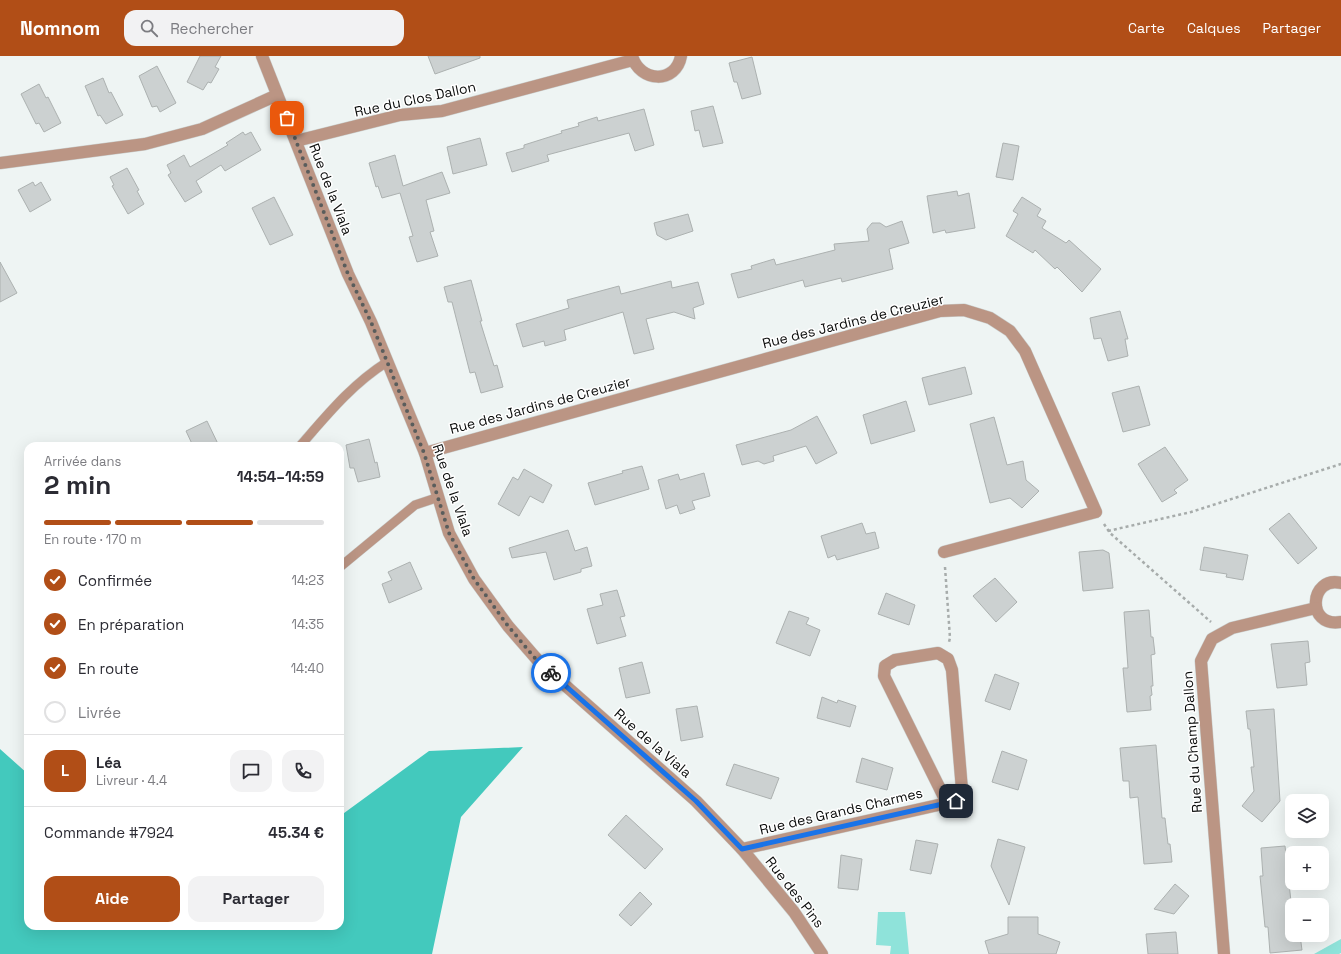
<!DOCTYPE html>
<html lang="fr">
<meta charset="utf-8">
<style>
body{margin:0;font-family:"Space Grotesk",sans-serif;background:#f2f2f3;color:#2b2b33;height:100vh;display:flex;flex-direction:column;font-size:15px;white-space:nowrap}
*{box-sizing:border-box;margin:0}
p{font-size:13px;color:#7c7c81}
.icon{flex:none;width:22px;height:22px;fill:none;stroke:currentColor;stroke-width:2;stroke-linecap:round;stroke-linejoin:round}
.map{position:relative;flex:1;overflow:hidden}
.drawer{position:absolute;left:24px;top:386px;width:320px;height:488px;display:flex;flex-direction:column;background:#fff;border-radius:12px;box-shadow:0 4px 16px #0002}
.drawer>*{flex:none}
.controls{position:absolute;left:1285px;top:738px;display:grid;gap:8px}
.controls a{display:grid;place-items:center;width:44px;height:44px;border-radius:8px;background:#fff;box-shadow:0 4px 16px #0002;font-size:20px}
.pin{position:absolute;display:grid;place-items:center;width:34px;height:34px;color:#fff;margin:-17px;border-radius:8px;box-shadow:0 2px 6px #0006}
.courier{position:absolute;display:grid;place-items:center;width:40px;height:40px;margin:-20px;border:3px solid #1a73e8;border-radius:50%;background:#fff;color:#222;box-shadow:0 1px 5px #0007}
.overview em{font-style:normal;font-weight:800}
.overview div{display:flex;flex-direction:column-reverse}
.overview{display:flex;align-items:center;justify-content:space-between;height:68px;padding:0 20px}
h1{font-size:26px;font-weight:800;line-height:30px}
.bar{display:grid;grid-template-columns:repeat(4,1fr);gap:6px 4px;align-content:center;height:48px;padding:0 20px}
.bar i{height:5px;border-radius:3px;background:#e1e1e2}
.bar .active{background:#b14e17}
.bar p{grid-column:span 4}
.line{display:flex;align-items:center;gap:10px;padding:0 20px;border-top:1px solid #e1e1e2}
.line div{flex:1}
.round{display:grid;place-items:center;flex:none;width:42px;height:42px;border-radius:12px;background:#f2f2f3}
ol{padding:0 20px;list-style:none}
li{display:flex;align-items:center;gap:12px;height:44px}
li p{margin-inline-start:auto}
li .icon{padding:4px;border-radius:50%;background:#b14e17;color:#fff;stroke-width:4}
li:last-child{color:#7c7c81}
li i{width:22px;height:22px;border:2px solid #e1e1e2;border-radius:50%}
.button{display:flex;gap:8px;margin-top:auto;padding:8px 20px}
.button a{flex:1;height:46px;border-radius:12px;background:#b14e17;color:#fff;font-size:16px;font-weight:800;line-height:46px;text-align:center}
.button a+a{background:#f2f2f3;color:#2b2b33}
header{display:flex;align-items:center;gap:24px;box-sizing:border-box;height:56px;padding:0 20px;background:#b14e17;color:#fff}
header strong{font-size:19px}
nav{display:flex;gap:22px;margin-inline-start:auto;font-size:14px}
.search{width:280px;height:36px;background:#f2f2f3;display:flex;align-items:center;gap:10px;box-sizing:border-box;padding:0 14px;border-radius:12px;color:#7c7c81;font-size:15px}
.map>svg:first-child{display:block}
</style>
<header>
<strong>Nomnom</strong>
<div class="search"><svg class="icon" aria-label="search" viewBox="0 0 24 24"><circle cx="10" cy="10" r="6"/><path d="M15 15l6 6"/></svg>Rechercher</div>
<nav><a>Carte</a><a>Calques</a><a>Partager</a></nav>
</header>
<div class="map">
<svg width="1341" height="898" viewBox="0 0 1341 898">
<rect width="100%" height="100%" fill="#eef4f3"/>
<g fill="#8fe3da">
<polygon points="878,856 905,856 909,898 890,898 891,890 876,889"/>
<polygon points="1341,883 1341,897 1339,898 1314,898"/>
</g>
<polygon fill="#43c9bd" points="523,691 461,761 432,898 0,898 0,693 28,718 28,870 340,870 340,760 429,695"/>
<g fill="#ccd1d1" stroke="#acb1b0">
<polygon points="200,0 221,0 215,11 219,13 211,27 208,26 203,34 187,26"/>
<polygon points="428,0 480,0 480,2 435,18"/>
<polygon points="752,1 761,38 742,43 737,26 734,26 729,7"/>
<polygon points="157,10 176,47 160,56 157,50 152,51 139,20"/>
<polygon points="103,22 109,37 111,36 123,59 106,68 100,59 98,60 85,30"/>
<polygon points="39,28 46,42 48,41 61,67 44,76 39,67 36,68 21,38"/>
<polygon points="713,50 723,87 703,91 699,74 695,75 691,55"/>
<polygon points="644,53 654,89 635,95 629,77 547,99 549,105 512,116 506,97 524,92 524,89 562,77 561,75 579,70 578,67 597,61 598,65"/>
<polygon points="243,76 245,79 251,76 261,94 225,115 221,109 196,125 202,136 185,146 168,119 171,117 167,109 184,99 190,111 228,89 226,87"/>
<polygon points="480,82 487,109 453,118 447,91"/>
<polygon points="1003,87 1019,90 1013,124 996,121"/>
<polygon points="395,99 403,130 442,116 450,137 426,144 434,175 430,176 438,200 417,206 409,181 413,180 400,137 382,142 378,130 376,131 369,107"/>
<polygon points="127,112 139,134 137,135 144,148 128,158 112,130 114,129 110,121"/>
<polygon points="33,126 35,130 41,126 51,144 30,156 18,134"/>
<polygon points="957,135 958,140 969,137 975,172 946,177 945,174 933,177 927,140"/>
<polygon points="274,141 293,179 270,189 252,152"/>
<polygon points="1022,141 1041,153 1037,160 1046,165 1042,172 1066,187 1069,184 1101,213 1082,236 1057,211 1055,213 1035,194 1033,197 1006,180 1018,158 1013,155"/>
<polygon points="688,158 693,175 666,184 657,179 654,167"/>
<polygon points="902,165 909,187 889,193 893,213 842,226 841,222 805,231 803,224 738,242 731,218 752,213 751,210 774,203 776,209 835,194 834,188 869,185 867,173 872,167 880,167 886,171"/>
<polygon points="0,206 17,237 0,246"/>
<polygon points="471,224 482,265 480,265 494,310 497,309 503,331 481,337 475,316 470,317 452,246 448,246 444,231"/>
<polygon points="671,225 672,232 698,226 704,248 693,252 695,263 674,256 646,263 654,293 634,298 623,256 564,274 566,284 545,290 544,285 523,291 516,268 569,252 567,244 619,230 621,238"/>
<polygon points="1120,255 1128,283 1125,283 1128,300 1108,305 1101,282 1094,283 1090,262"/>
<polygon points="965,311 972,338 929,349 922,322"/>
<polygon points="1139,330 1150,369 1123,376 1112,337"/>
<polygon points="906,345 915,375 871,388 863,359"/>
<polygon points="817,360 837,397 816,408 806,390 773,400 774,405 764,408 758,405 742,409 736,389 791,374"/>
<polygon points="994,361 1007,409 1023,405 1026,424 1039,435 1022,452 1010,442 990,447 970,368"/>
<polygon points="207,365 219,390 193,390 186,375"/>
<polygon points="369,383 375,407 377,406 380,421 358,426 354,412 350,412 346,389"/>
<polygon points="1165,391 1188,424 1174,434 1177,437 1162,446 1138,408"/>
<polygon points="642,410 649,433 595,449 588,427 623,417 622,415"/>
<polygon points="524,413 552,429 543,447 530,440 519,460 498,448 513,421 518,424"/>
<polygon points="704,417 710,440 692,445 695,453 680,458 677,449 666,453 658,424 678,418 680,424"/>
<polygon points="1289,457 1317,492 1298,508 1269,473"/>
<polygon points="862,467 866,478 875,476 879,492 837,504 835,499 828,502 821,480"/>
<polygon points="568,474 575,495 587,491 592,510 581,513 581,516 554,524 546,496 512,502 509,492"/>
<polygon points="1204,491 1248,499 1243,524 1226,521 1227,518 1200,514"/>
<polygon points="1103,494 1109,497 1113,532 1083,535 1079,496"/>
<polygon points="410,506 422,533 389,547 382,528 392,524 388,516"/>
<polygon points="995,522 1017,546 996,566 973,540"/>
<polygon points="617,534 625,560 620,561 626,580 597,588 587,553 603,549 600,538"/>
<polygon points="886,537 915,549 909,569 878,558"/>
<polygon points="1149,554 1151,581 1153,581 1155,598 1151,599 1153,630 1151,630 1152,639 1150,640 1151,654 1127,656 1123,612 1128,612 1124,556"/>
<polygon points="789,555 809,562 806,568 820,574 810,600 776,587"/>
<polygon points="1308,585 1310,606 1305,607 1307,629 1277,632 1271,588"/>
<polygon points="642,606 650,637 626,642 619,612"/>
<polygon points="995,618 1019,627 1010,654 985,645"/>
<polygon points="822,641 837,647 838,644 856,650 850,671 817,662"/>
<polygon points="697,650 703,681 681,685 676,653"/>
<polygon points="1274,653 1280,745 1262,766 1242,750 1254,735 1251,711 1254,711 1250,673 1248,673 1246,655"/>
<polygon points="1156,689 1162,762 1165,762 1168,788 1170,788 1172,806 1144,808 1138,741 1130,742 1129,725 1123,725 1120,692"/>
<polygon points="1002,695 1027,704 1018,734 992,726"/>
<polygon points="862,702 893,712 887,734 856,726"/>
<polygon points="734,708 779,722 771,743 726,729"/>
<polygon points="626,759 663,793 645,813 608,779"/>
<polygon points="998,783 1025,791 1009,849 991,810"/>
<polygon points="916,784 938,788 931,818 910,814"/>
<polygon points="1285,790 1292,855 1292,879 1300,879 1302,894 1270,897 1268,871 1265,871 1260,820 1263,820 1261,792"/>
<polygon points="841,799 862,803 858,834 838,832"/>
<polygon points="1175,828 1189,840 1174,858 1154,853"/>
<polygon points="640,836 652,848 631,870 619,859"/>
<polygon points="1008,861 1038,861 1038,878 1060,886 1056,898 989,898 985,885 1008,878"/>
<polygon points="1176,876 1178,898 1148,898 1146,878"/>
</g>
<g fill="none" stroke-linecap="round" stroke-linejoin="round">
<defs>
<g id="lane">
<path d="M 300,390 C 327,359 352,328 387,306"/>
<polyline points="340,511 415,449 439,441"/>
</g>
<g id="street">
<polyline points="262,0 348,218 371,266 425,397 449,477 474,523 508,570 541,608 696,745 742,793 794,856 822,898"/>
<path d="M 632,0 C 640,27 676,28 681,0"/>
<polyline points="296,85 400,59 442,55 633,4"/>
<polyline points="0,107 145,88 202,73 277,39"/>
<polyline points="425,397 940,255 964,254 990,262 1010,275 1025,295 1096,456 944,496"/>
<path d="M 1341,527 C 1310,519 1305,572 1341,566"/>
<polyline points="742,793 956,745 962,734 952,614 948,603 938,597 895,604 885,610 884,620 947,747"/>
<polyline points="1224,898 1201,605 1212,583 1232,572 1316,552"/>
</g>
</defs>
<use href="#lane" stroke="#cacfce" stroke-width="10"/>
<use href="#street" stroke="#cacfce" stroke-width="13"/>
<g stroke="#a7acab" stroke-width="2.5" stroke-dasharray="3 3" stroke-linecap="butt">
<polyline points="1104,468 1110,477 1211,566"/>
<polyline points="1108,475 1191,456 1341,408"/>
<polyline points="945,511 950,582 949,586"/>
</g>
<use href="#lane" stroke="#bb9584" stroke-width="9"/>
<use href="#street" stroke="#bb9584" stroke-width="12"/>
</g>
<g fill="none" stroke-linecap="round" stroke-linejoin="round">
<polyline stroke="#5a5d5c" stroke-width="4" stroke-dasharray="0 7.2" points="287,62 348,218 371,266 424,397 449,477 474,523 508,570 540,608 551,617"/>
<polyline stroke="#1a73e8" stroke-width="5" points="551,617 696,745 742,793 956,745"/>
</g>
<g text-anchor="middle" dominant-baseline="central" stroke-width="3" stroke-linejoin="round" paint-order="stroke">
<g font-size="14" fill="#0a0c0b" stroke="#fff">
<text transform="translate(415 43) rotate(-12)">Rue du Clos Dallon</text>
<text transform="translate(331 133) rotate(69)">Rue de la Viala</text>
<text transform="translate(853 265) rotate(-14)">Rue des Jardins de Creuzier</text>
<text transform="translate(540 349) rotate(-15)">Rue des Jardins de Creuzier</text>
<text transform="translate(453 434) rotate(71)">Rue de la Viala</text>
<text transform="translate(1192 686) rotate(-94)">Rue du Champ Dallon</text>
<text transform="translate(653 687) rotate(41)">Rue de la Viala</text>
<text transform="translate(841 755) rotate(-13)">Rue des Grands Charmes</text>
<text transform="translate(795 836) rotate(52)">Rue des Pins</text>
</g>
</g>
</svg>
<div class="controls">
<a><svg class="icon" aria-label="layers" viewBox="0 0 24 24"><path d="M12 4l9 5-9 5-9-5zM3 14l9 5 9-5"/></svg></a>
<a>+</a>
<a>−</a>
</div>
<div class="pin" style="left:287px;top:62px;background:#ea580c"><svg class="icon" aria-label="bag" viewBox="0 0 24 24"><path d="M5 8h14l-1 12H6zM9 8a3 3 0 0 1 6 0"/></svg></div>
<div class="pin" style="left:956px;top:745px;background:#1f2937"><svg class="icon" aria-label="home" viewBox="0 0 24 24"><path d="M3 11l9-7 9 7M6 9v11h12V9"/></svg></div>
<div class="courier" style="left:551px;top:617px"><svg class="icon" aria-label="bike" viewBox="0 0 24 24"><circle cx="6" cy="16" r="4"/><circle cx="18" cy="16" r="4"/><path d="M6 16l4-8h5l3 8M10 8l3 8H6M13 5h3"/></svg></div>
<section class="drawer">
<div class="overview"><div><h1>2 min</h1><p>Arrivée dans</p></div><em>14:54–14:59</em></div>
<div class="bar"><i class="active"></i><i class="active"></i><i class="active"></i><i></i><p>En route · 170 m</p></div>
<ol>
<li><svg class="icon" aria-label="check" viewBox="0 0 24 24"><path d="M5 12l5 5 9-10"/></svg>Confirmée<p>14:23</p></li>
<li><svg class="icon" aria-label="check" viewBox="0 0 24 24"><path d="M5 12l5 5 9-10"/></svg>En préparation<p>14:35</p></li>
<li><svg class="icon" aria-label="check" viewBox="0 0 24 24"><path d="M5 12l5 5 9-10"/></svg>En route<p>14:40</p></li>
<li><i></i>Livrée</li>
</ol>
<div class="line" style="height:72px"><b class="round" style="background:#b14e17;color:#fff">L</b><div><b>Léa</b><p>Livreur · 4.4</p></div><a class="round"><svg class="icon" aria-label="chat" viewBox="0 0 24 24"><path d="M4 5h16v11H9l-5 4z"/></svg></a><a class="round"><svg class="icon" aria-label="phone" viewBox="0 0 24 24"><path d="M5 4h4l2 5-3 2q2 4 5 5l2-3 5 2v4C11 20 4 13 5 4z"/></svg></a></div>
<div class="line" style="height:52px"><div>Commande #7924</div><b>45.34 €</b></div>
<div class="button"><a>Aide</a><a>Partager</a></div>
</section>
</div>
